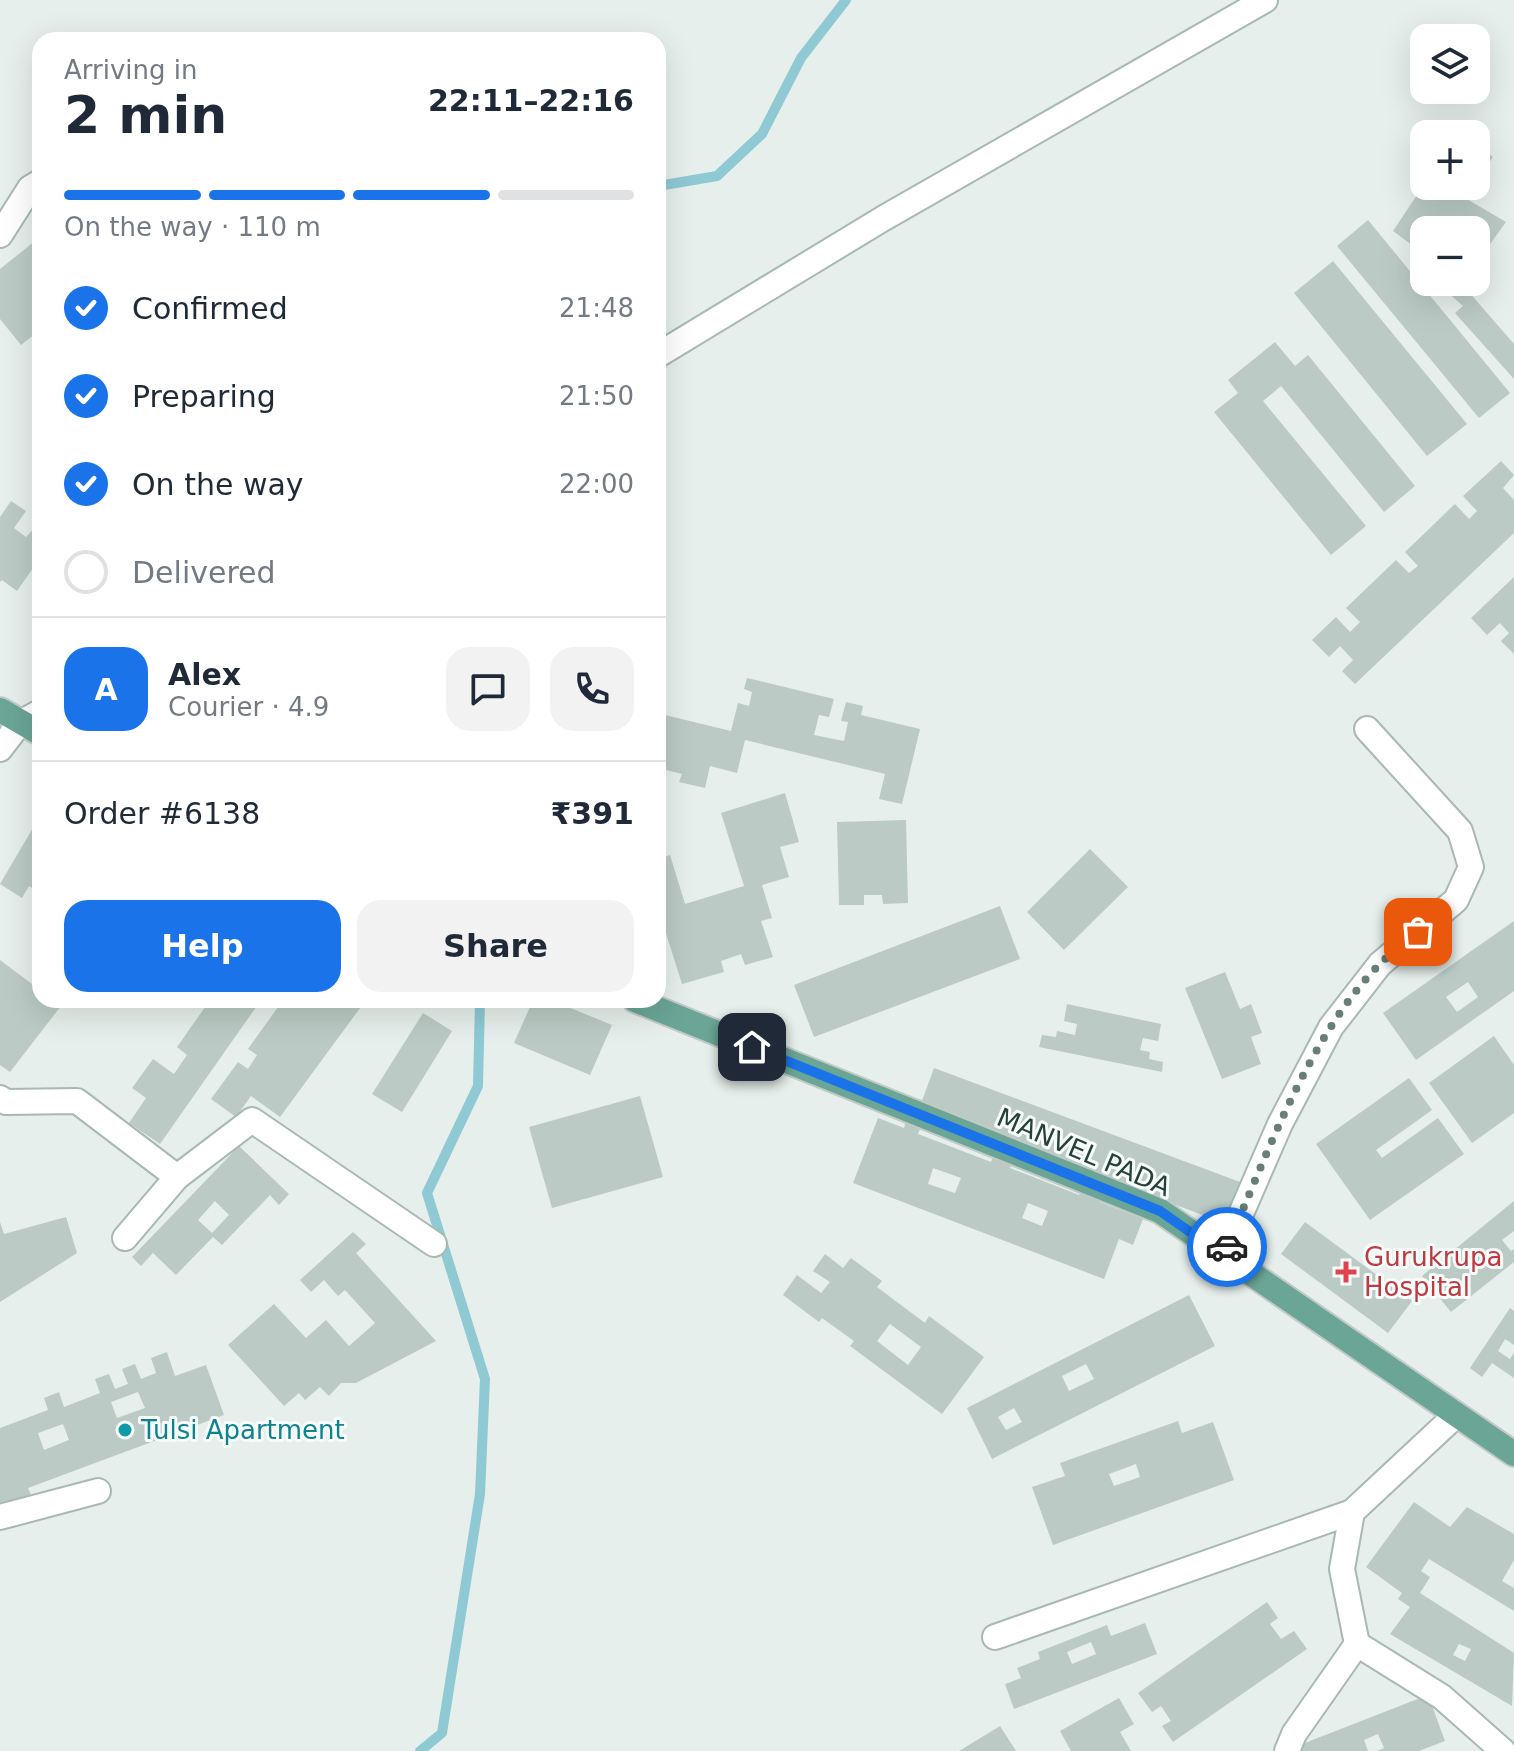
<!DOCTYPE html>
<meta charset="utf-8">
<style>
body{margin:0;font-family:"DejaVu Sans",sans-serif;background:#f2f2f3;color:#1f2937;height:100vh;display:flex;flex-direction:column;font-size:30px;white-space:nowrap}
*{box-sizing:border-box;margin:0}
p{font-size:26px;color:#747a83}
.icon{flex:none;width:44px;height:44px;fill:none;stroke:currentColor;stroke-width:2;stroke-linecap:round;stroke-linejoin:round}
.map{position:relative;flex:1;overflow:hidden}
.side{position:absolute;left:32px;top:32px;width:634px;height:976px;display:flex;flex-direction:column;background:#fff;border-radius:24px;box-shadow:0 8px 32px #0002}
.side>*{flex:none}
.tools{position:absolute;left:1410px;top:24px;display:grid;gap:16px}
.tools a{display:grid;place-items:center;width:80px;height:80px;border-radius:16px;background:#fff;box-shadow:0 8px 32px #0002;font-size:40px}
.pin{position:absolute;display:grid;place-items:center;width:68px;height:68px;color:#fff;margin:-34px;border-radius:16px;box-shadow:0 4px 12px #0006}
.courier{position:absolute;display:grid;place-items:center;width:80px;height:80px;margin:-40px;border:6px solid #1a73e8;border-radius:50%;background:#fff;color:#222;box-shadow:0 2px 10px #0007}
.head em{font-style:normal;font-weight:700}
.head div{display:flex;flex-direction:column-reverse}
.head{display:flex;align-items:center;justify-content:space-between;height:136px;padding:0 32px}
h1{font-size:52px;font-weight:700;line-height:60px}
.bar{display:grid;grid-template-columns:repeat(4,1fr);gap:12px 8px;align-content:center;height:96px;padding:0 32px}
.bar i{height:10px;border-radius:6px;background:#e0e1e3}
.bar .selected{background:#1a73e8}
.bar p{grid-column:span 4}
.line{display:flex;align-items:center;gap:20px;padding:0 32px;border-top:2px solid #e0e1e3}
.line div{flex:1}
.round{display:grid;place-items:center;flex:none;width:84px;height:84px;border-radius:24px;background:#f2f2f3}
ol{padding:0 32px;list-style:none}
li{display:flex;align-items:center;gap:24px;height:88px}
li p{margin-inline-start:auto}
li .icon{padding:8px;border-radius:50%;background:#1a73e8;color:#fff;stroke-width:4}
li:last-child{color:#747a83}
li i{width:44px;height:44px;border:4px solid #e0e1e3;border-radius:50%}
.action{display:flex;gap:16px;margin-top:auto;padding:16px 32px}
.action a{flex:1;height:92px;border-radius:24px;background:#1a73e8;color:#fff;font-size:32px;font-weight:700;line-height:92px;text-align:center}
.action a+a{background:#f2f2f3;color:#1f2937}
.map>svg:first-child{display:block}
</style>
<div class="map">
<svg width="1514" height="1751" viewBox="0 0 1514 1751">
<rect width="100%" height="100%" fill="#e6efeb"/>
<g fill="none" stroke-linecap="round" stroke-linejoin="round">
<g stroke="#8ec9d4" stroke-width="10">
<polyline points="658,186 717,176 762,134 801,58 846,0"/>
<polyline points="420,1751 442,1733 480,1494 485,1379 427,1193 478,1086 480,1000"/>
</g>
</g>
<g fill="#bbcac4" fill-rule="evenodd">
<polygon points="1476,145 1493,157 1476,182"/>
<polygon points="1423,186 1473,186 1465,198 1506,222 1480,258 1488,268 1476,282 1476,230 1424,230 1424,254 1393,231"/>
<polygon points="1368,220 1510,393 1479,418 1337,246"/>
<polygon points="40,237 40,330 21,345 0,319 0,269"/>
<polygon points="1333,261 1467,424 1427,456 1294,293"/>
<polygon points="1436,282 1476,282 1468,291 1514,344 1514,379 1455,313 1463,306"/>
<polygon points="1275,342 1295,366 1308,355 1415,486 1384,512 1281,386 1263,401 1366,526 1331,555 1214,412 1238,393 1228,380"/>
<polygon points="1501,461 1514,475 1503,488 1514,500 1514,533 1355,684 1342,671 1353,660 1340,646 1329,657 1312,640 1336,617 1350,632 1360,622 1346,608 1396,560 1409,573 1418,566 1405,552 1455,504 1469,519 1477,511 1463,496"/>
<polygon points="11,501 26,511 14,528 26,537 40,522 40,558 17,591 2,580 0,582 0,517"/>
<polygon points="1514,577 1514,654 1501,641 1509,633 1500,623 1487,635 1471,618"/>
<polygon points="747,678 834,699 829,717 819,715 814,735 844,741 848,722 841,721 846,702 863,706 861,715 920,729 902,804 879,799 885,774 745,740 737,773 710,766 705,788 679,782 682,774 658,768 658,692 666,693 661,714 731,731 738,703 749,706 752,692 744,689"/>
<polygon points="785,793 799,842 780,847 789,877 762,885 772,918 761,921 773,957 745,965 741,954 721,961 724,972 682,984 664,927 658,929 658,859 670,855 685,904 744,886 721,813"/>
<polygon points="40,816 40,893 29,886 22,898 0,884"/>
<polygon points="906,820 908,903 883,904 882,895 864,895 864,905 839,905 837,822"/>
<polygon points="1090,849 1128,887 1064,950 1027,912"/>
<polygon points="1000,906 1020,959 814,1037 794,985"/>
<path d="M 1514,921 L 1514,991 L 1416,1060 L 1383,1013 ZM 1468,982 L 1478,997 L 1457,1012 L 1446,997 Z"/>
<polygon points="0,960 40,990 40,1000 53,1000 61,1006 10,1072 0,1065"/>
<polygon points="1225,972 1240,1009 1251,1004 1262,1033 1251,1037 1261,1064 1222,1079 1185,988"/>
<polygon points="210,1000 261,1000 160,1144 129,1123 146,1098 132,1088 153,1059 174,1074 187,1055 177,1047"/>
<polygon points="283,1000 366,1000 280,1117 251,1096 236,1117 211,1099 238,1062 248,1069 257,1055 248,1049"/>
<polygon points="533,1000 551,1000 612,1025 590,1075 514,1043"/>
<polygon points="1067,1004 1161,1024 1158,1041 1143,1038 1140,1050 1150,1052 1149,1059 1163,1062 1162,1072 1039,1047 1042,1035 1056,1037 1057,1031 1075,1035 1077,1024 1064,1021"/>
<polygon points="423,1013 452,1031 402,1112 372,1094"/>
<polygon points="1494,1036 1514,1065 1514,1113 1472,1143 1429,1083"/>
<polygon points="934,1068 1240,1182 1224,1223 919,1109"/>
<polygon points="1409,1078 1432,1110 1376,1150 1382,1158 1438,1118 1464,1154 1370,1220 1316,1144"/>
<polygon points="640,1096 663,1177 552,1208 529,1127"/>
<path d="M 878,1118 L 904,1128 L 906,1121 L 921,1126 L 918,1134 L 991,1162 L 994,1154 L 1013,1161 L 1010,1168 L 1079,1195 L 1083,1188 L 1102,1196 L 1099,1202 L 1143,1219 L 1133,1245 L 1119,1239 L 1104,1279 L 853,1183 ZM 933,1168 L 961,1178 L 955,1193 L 928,1184 ZM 1028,1203 L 1048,1211 L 1042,1226 L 1022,1218 Z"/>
<path d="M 239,1146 L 289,1194 L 279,1205 L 270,1195 L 222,1245 L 213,1237 L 176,1275 L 153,1253 L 141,1266 L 132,1257 ZM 215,1201 L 229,1215 L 212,1233 L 198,1220 Z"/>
<polygon points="1514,1201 1514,1231 1502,1240 1511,1251 1514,1249 1514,1262 1451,1312 1422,1276"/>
<polygon points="66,1217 77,1253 0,1302 0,1222 4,1234"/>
<polygon points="1305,1222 1412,1301 1388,1333 1281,1254"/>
<polygon points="353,1232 366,1244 356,1253 436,1341 356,1383 341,1383 329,1396 320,1387 305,1400 299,1393 284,1406 228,1345 274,1304 306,1338 326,1320 349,1346 375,1323 345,1290 338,1296 324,1280 311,1292 300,1280"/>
<path d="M 825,1254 L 843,1268 L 851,1258 L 882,1281 L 877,1287 L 925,1323 L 929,1316 L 984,1357 L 942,1414 L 850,1346 L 854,1341 L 822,1318 L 819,1322 L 783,1295 L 797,1275 L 821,1293 L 830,1282 L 813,1271 ZM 890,1324 L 921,1347 L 908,1365 L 877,1341 Z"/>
<path d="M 1189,1295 L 1215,1346 L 992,1459 L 967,1408 ZM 1086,1364 L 1094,1379 L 1069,1391 L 1062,1376 ZM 1014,1408 L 1022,1422 L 1006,1430 L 998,1417 Z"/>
<polygon points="1510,1308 1514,1311 1514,1345 1505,1339 1498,1351 1510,1359 1514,1353 1514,1378 1492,1363 1482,1377 1470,1368"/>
<path d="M 167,1352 L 175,1376 L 206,1365 L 224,1415 L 28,1488 L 31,1495 L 0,1506 L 0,1428 L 48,1410 L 44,1398 L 59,1392 L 64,1407 L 100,1393 L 95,1379 L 109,1374 L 115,1389 L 128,1384 L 122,1369 L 135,1364 L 141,1379 L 156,1373 L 151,1358 ZM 138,1392 L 145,1408 L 117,1418 L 111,1402 ZM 63,1424 L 69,1440 L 44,1450 L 38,1433 Z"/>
<path d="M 1178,1421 L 1182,1433 L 1213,1422 L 1234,1480 L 1053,1545 L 1032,1487 L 1065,1476 L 1060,1463 ZM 1136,1464 L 1140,1477 L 1114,1486 L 1109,1474 Z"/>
<path d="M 1414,1502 L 1450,1527 L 1467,1507 L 1514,1534 L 1514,1560 L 1502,1581 L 1514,1588 L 1514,1611 L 1429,1559 L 1421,1571 L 1430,1577 L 1420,1593 L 1514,1653 L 1512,1706 L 1390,1634 L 1410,1607 L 1398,1599 L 1402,1593 L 1366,1567 ZM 1459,1644 L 1471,1649 L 1465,1661 L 1453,1655 Z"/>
<polygon points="1267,1602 1278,1618 1270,1624 1281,1639 1294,1631 1307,1649 1173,1742 1162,1726 1171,1721 1161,1706 1152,1712 1138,1693"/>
<path d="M 1145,1623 L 1157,1654 L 1014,1709 L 1005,1684 L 1021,1678 L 1017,1668 L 1040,1659 L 1038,1652 L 1107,1625 L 1111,1636 ZM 1091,1642 L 1096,1654 L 1072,1664 L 1067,1652 Z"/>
<polygon points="1428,1695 1445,1741 1419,1751 1377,1751 1384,1748 1378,1734 1364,1740 1368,1751 1299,1751 1297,1746"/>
<polygon points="1119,1698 1134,1724 1120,1732 1131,1751 1071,1751 1060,1731"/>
<polygon points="1000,1726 1016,1751 959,1751"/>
</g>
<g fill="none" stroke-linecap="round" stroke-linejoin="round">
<defs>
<g id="minor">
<polyline points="0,235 30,188 40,182"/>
<polyline points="658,355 884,218 1265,0"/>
<polyline points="0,749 20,723 40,712"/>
<polyline points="0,1098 6,1102 77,1101 177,1177 252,1120 434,1244"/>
<polyline points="125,1238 177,1177"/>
<polyline points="1223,1255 1280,1124 1331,1027 1380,964 1456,900 1471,867 1460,831 1367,729"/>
<polyline points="0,1517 98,1491"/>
<polyline points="995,1637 1352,1512"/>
<polyline points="1357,1644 1442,1697 1503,1751"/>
<polyline points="1287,1751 1294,1734 1357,1644 1342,1569 1352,1512 1456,1415"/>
</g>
<g id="major">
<polyline points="0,710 40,733"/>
<polyline points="635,1000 1160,1211 1514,1454"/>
</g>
</defs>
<use href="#minor" stroke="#a8b8b2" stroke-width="28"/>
<use href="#major" stroke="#c2cac8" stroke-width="28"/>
<use href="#minor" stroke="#fff" stroke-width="24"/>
<use href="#major" stroke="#6aa596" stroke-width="24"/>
</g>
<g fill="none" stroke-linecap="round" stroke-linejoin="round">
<path stroke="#687f78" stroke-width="8" stroke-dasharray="0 14.4" d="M 1227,1247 C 1266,1157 1310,1033 1381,963 C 1392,952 1406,942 1418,932"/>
<polyline stroke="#1a73e8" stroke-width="10" points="752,1047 1160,1211 1223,1255 1227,1247"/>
</g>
<path fill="#e0444e" stroke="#f7fbf9" stroke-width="3" d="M1342 1260h8v8h8v8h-8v8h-8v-8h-8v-8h8z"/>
<circle fill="#0f9aa8" stroke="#f7fbf9" stroke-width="3" cx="125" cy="1430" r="8"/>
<g text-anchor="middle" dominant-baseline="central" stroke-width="6" stroke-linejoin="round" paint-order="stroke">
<g font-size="26" fill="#24423a" stroke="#f7fbf9">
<text transform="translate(1084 1152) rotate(23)">MANVEL PADA</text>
</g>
<g font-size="26" fill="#be3a42" stroke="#f7fbf9" text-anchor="start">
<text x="1364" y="1257">Gurukrupa<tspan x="1364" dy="30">Hospital</tspan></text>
</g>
<g font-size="26" fill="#0d838f" stroke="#f7fbf9" text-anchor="start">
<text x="141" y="1430">Tulsi Apartment</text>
</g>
</g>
</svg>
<div class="tools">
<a><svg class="icon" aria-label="layers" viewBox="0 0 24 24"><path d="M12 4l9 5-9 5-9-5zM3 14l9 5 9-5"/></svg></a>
<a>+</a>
<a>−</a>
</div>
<div class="pin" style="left:1418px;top:932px;background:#ea580c"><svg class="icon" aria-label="bag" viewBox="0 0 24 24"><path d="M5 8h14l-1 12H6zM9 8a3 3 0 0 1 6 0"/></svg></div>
<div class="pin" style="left:752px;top:1047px;background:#1f2937"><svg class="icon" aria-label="home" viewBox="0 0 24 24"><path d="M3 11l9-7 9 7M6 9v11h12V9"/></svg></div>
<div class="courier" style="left:1227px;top:1247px"><svg class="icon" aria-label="car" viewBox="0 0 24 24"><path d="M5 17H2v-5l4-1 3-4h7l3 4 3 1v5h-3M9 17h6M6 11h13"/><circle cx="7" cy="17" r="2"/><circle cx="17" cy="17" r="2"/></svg></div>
<section class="side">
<div class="head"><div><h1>2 min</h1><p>Arriving in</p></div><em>22:11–22:16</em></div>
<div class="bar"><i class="selected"></i><i class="selected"></i><i class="selected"></i><i></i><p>On the way · 110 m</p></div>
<ol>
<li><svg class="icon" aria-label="check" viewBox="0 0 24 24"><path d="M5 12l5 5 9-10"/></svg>Confirmed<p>21:48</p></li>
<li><svg class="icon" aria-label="check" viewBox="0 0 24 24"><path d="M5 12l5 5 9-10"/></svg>Preparing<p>21:50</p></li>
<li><svg class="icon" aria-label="check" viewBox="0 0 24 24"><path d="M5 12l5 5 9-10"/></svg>On the way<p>22:00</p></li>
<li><i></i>Delivered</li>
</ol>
<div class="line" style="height:144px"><b class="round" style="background:#1a73e8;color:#fff">A</b><div><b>Alex</b><p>Courier · 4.9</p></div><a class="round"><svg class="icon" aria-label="chat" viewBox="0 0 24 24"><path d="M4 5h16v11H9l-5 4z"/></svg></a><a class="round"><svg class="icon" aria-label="phone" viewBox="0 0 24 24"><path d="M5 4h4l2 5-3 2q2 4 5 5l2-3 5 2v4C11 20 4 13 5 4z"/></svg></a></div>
<div class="line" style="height:104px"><div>Order #6138</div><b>₹391</b></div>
<div class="action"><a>Help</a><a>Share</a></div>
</section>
</div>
